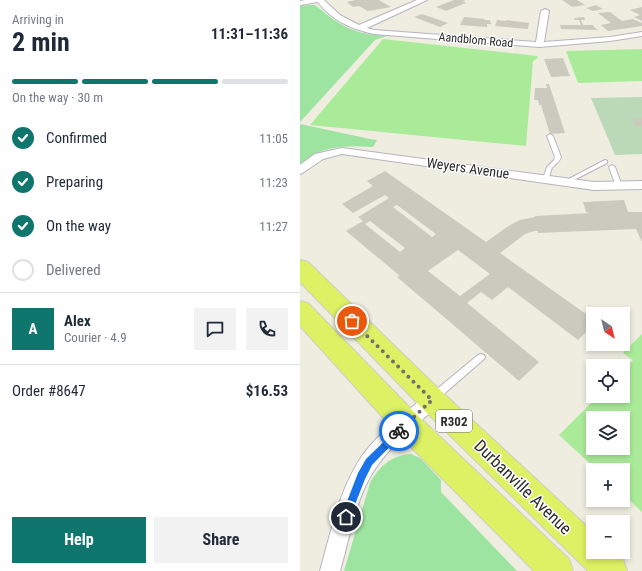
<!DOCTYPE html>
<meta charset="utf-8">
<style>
body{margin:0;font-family:"Roboto Condensed",sans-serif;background:#f2f2f3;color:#1f2937;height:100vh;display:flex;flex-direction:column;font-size:15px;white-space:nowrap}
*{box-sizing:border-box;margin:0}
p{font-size:13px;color:#747a83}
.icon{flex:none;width:22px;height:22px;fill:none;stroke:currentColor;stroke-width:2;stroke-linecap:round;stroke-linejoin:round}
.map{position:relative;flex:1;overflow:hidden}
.details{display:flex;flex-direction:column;background:#fff;width:300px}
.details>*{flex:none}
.needle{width:26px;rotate:145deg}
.fabs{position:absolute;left:286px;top:307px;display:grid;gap:8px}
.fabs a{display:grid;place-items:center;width:44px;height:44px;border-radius:0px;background:#fff;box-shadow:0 2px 6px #0003;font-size:20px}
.pin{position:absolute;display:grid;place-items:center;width:34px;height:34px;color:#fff;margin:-17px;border:2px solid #fff;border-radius:50%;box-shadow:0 1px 4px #0007}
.courier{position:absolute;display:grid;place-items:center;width:40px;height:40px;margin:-20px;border:3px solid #1a73e8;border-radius:50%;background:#fff;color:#222;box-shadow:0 1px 5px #0007}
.headline em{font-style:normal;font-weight:700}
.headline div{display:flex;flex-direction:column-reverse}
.headline{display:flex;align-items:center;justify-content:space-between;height:68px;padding:0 12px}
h1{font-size:26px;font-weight:700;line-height:30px}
.bar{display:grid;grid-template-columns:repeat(4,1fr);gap:6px 4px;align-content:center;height:48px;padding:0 12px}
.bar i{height:5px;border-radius:3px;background:#e0e1e3}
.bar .selected{background:#0f766e}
.bar p{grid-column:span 4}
.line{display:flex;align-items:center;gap:10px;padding:0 12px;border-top:1px solid #e0e1e3}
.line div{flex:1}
.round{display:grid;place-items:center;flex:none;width:42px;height:42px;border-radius:0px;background:#f2f2f3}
ol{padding:0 12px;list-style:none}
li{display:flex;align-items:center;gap:12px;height:44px}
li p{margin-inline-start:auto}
li .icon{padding:4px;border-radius:50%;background:#0f766e;color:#fff;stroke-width:4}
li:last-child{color:#747a83}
li i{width:22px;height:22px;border:2px solid #e0e1e3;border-radius:50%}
.action{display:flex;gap:8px;margin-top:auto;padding:8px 12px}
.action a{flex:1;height:46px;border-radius:0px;background:#0f766e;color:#fff;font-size:16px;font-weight:700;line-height:46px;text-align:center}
.action a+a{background:#f2f2f3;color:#1f2937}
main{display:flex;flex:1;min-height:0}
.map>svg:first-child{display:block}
</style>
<main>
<section class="details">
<div class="headline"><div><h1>2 min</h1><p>Arriving in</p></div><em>11:31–11:36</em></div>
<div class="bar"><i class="selected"></i><i class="selected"></i><i class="selected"></i><i></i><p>On the way · 30 m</p></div>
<ol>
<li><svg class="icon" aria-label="check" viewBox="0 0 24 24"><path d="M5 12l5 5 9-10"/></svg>Confirmed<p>11:05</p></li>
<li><svg class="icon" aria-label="check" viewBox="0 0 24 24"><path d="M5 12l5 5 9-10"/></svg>Preparing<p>11:23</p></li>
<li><svg class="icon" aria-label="check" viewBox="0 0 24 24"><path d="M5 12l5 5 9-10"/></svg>On the way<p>11:27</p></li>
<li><i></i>Delivered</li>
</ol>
<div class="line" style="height:72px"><b class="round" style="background:#0f766e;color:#fff">A</b><div><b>Alex</b><p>Courier · 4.9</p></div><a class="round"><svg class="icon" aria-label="chat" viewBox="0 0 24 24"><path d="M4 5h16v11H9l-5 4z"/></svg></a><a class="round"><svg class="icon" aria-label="phone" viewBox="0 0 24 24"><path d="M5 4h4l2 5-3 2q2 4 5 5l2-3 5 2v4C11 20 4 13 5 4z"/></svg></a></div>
<div class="line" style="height:52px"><div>Order #8647</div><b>$16.53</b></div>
<div class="action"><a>Help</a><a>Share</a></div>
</section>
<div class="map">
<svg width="342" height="571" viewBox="0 0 342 571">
<rect width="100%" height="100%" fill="#eeede0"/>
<g fill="#9de4a0">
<path d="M 10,5 L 15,5 C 40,26 53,34 87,36 L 75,40 L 0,122 L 0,6 Z"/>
<path d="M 0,124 L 70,139 L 77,140 L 73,147 L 71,147 C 45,145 21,146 0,164 Z"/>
<path d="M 111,454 L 120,458 L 141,480 L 141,492 L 217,571 L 44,571 L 70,483 C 79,467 91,455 111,454 Z"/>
</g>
<polygon fill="#bbd8b7" points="342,97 342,154 315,155 291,98"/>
<g fill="#aaeb99" fill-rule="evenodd">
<polygon points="83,39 237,56 238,58 233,61 226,146 10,125"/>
<polygon points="342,49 342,81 278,83 266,51"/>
<path d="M 342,334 L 342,512 L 323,494 L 323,470 L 297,470 L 259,435 L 298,396 L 323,396 L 323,370 L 333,360 L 323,353 ZM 293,418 L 323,418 L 323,448 L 293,448 Z"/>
</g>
<g fill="#cacabe" fill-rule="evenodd">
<polygon points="56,0 79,0 91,7 68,11 59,6 53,7 47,2"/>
<polygon points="154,0 166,0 163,1 166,3 146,11 136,7"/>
<polygon points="262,0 277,0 285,5 272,7"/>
<polygon points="296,5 303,9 293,11 286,8"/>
<polygon points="342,7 342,21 334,17 340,15 330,10"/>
<polygon points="310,12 322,21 333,19 342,23 342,26 308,31 301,25 311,23 298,13"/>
<polygon points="122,14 148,23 140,27 114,17"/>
<polygon points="164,17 185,19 184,20 190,20 191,24 187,24 187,27 160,25"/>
<polygon points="284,17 285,20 281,20 283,25 293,25 295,28 298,30 261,29 260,25 281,25 279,20 275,20 274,18"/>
<polygon points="197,20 206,21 207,20 229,23 228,29 195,26"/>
<polygon points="263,58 270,76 251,77 244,59"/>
<polygon points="246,84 249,84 265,133 250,134 241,105 239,105 238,100 234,100 235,88 247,88"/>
<polygon points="342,118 342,126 335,126 332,120"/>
<path d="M 85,171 L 186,242 L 210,225 L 220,220 L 235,217 L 235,216 L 290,213 L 286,212 L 283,202 L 324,200 L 328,212 L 342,212 L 342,242 L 336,229 L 238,233 L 238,231 L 234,231 L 225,234 L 200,253 L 293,319 L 293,325 L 278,340 L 208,287 L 192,300 L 181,292 L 167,303 L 239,362 L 219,381 L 97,277 L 100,276 L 46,231 L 63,221 L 58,217 L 89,198 L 85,195 L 53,213 L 42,204 L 73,186 L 67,181 ZM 97,205 L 136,234 L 132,237 L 93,207 ZM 70,221 L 105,248 L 100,252 L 65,224 ZM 158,250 L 190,274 L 160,296 L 128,271 Z"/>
</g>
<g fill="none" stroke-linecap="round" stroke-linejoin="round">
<defs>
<g id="lane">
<path d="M 250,134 L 253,136 L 261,157 C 259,163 255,164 252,168 C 249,173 251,178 246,181 L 243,179 L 247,167 L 254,160 L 255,157 L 247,136 Z"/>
<polygon points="305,160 307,161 307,163 268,183 264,183 263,182"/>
<polygon points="312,165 315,167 322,186 321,187 319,188 316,186 309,167"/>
<polygon points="181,354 184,355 185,357 184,359 137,400 134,401 131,400 130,397 131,394 178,355"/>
</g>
<g id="street">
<path d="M 5,0 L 24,0 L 40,15 L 59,25 L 117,0 L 127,0 L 67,28 L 74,30 L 236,42 L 241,11 L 245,9 L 249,11 L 244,42 L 310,37 L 342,32 L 342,36 L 310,41 L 239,47 L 74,34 C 52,29 32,21 18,2 L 0,5 L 0,1 Z"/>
<polygon points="42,148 294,182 342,181 342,189 294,190 42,154 23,159 4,172 0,174 0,165 15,154"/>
<path d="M 132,392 L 138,395 L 140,400 L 138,405 C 117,426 91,444 75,469 C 55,499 50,537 40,571 L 20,571 C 31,532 39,490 62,456 C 79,432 105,414 126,395 Z"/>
</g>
<g id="primary">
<polygon points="0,260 8,262 141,391 293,532 293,552 314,552 323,559 327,571 288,571 123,409 0,282"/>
<polygon points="0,301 8,303 117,415 269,559 273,571 234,571 97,433 0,326"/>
</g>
</defs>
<use href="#lane" stroke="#b6b3c0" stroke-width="2"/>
<use href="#street" stroke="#b6b3c0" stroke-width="2"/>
<use href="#primary" stroke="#cdcdcd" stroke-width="2"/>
<use href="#lane" fill="#fff" fill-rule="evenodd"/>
<use href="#street" fill="#fff" fill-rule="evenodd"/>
<use href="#primary" fill="#dcf163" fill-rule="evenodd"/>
</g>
<polygon fill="#1a73e8" points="99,427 102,428 102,434 72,465 65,479 49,520 46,521 43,520 41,517 58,473 66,459"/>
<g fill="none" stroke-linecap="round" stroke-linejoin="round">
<polyline stroke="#71706c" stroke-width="4" stroke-dasharray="0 7.2" points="52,321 132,400 99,431"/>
</g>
<g text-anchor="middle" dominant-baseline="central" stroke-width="3" stroke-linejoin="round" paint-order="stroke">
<g font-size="12" fill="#2d2d2d" stroke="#fff">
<text transform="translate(176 40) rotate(5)">Aandblom Road</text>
</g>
<rect fill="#fff" stroke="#6c6c6c" stroke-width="1" x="136" y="410" width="36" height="22" rx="3"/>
<g font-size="13" font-weight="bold" fill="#2d2d2d">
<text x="154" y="421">R302</text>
</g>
<g font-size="14" fill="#2d2d2d" stroke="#fff">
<text transform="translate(168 168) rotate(8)">Weyers Avenue</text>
</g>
<g font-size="17" fill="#2d2d2d" stroke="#fff">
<text transform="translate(223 487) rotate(44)">Durbanville Avenue</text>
</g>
</g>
</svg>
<div class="fabs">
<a><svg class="needle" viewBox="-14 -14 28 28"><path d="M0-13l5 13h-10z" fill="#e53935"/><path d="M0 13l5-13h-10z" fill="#747a83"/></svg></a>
<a><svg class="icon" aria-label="locate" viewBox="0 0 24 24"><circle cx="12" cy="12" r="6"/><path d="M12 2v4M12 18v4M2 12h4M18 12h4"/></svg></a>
<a><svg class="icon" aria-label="layers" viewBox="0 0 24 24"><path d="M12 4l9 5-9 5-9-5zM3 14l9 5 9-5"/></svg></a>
<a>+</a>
<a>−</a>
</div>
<div class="pin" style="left:52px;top:321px;background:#ea580c"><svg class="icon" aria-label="bag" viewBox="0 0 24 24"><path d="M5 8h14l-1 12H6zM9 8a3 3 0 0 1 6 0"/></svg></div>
<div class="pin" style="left:46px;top:517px;background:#1f2937"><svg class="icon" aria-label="home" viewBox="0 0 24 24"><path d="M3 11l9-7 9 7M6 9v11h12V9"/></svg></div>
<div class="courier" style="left:99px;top:431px"><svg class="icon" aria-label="bike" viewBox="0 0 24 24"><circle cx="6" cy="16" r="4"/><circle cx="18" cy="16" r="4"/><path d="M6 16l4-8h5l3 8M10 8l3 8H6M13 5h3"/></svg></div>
</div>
</main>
